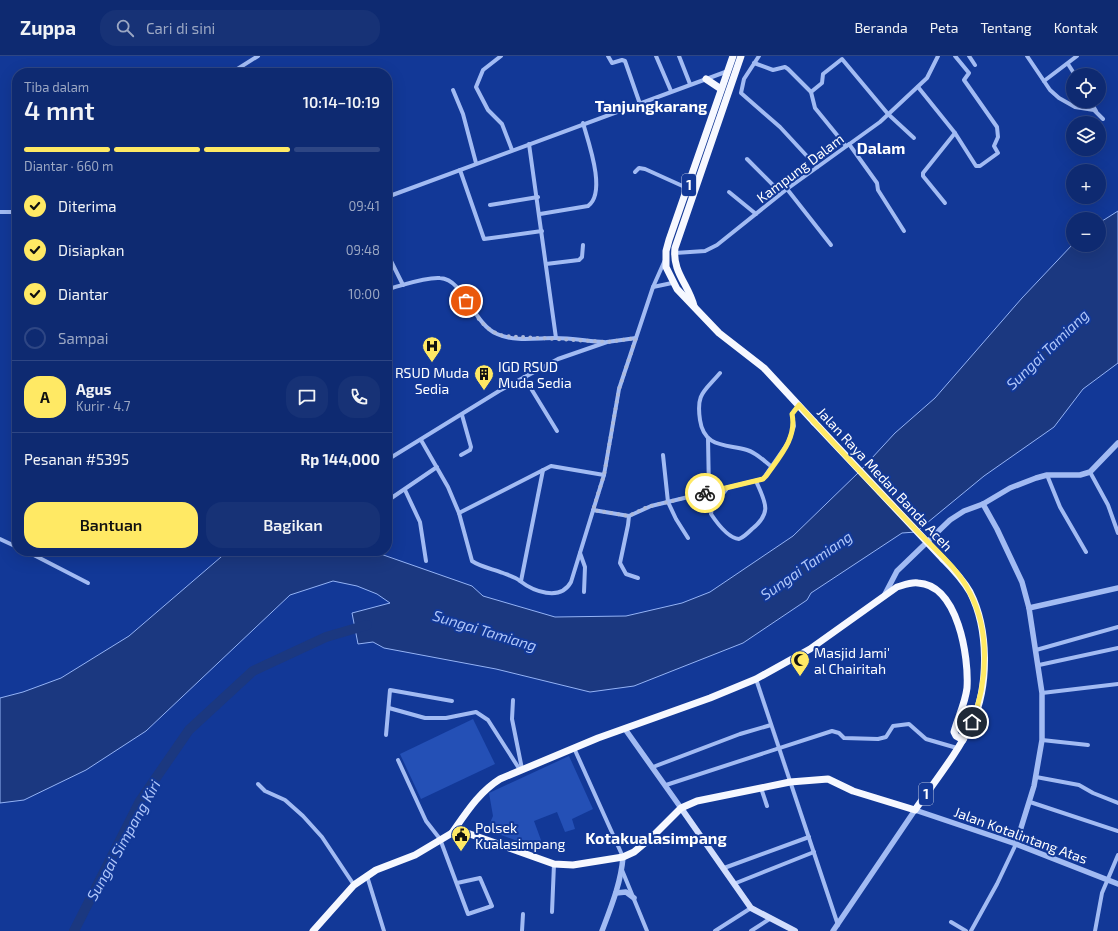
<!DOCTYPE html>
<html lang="id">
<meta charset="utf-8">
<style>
body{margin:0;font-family:"Exo 2",sans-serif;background:#173276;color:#f1f3f6;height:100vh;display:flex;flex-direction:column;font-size:15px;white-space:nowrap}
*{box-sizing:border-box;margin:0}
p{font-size:13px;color:#9ba7c3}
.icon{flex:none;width:22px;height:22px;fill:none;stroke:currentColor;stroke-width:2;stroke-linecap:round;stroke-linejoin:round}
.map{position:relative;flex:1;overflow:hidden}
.drawer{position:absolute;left:12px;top:12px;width:380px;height:488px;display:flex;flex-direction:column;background:#0e2a71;border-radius:16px;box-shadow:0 4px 16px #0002,0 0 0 1px #2e4684}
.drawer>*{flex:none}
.buttons{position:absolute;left:1066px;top:12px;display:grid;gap:8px}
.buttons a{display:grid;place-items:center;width:40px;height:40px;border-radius:50%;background:#0e2a71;box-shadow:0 4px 16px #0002,0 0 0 1px #2e4684;font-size:20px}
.pin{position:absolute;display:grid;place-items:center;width:34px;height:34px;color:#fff;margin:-17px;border:2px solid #fff;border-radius:50%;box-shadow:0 1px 4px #0007}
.courier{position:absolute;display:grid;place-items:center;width:40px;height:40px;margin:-20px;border:3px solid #ffe964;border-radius:50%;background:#fff;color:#222;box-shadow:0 1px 5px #0007}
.summary em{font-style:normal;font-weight:600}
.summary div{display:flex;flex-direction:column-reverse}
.summary{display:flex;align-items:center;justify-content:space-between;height:68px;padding:0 12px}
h1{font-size:26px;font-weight:600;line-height:30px}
.bar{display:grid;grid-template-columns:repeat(4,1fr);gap:6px 4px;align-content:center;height:48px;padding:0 12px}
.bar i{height:5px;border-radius:3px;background:#2e4684}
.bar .current{background:#ffe964}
.bar p{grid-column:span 4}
.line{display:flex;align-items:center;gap:10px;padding:0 12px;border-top:1px solid #2e4684}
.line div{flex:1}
.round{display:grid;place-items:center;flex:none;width:42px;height:42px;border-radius:16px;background:#173276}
ol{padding:0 12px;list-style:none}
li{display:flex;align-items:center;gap:12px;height:44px}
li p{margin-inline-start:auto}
li .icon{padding:4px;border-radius:50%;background:#ffe964;color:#111;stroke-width:4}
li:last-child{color:#9ba7c3}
li i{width:22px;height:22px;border:2px solid #2e4684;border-radius:50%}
.cta{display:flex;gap:8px;margin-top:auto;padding:8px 12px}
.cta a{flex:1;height:46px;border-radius:16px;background:#ffe964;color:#111;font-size:16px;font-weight:600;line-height:46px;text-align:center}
.cta a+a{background:#173276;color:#f1f3f6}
header{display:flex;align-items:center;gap:24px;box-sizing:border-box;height:56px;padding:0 20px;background:#0e2a71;border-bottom:1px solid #2e4684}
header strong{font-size:19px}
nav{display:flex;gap:22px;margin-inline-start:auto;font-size:14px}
.search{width:280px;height:36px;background:#173276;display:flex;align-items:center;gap:10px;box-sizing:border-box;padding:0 14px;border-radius:16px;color:#9ba7c3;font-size:15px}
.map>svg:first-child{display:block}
</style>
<header>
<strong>Zuppa</strong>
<div class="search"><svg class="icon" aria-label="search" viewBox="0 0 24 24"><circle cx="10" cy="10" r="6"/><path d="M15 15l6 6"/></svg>Cari di sini</div>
<nav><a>Beranda</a><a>Peta</a><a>Tentang</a><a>Kontak</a></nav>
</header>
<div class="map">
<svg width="1118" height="875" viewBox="0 0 1118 875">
<rect width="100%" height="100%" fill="#123897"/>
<g fill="#2450b6">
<polygon points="473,663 495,708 421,743 400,698"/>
<polygon points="569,700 593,753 572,763 575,773 565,776 557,756 534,765 545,795 487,774 493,760 489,737"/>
</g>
<polygon fill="#1b3880" stroke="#94b3f6" points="1118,155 1118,307 1083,333 1054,371 984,420 916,476 902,477 811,537 807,544 743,587 634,630 590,636 496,613 384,592 373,586 358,588 352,557 390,547 377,538 357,530 333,525 290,539 146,675 86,714 24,744 0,747 0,642 23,636 61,622 129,580 228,495 372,495 472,530 483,540 555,561 626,560 682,547 710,536 793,480 859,416 895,377 935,342 1022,242 1073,188 1099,189 1099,167"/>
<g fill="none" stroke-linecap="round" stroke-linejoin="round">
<polyline stroke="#1b3880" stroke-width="10" points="74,875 140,745 189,674 253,615 326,581 367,569"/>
<g stroke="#a2bbf3" stroke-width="4">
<polyline points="501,0 483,14 476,31 488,54 502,68 512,94"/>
<polyline points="608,0 612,7 622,4 625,5 640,48"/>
<polyline points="656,0 671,35"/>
<polyline points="679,0 690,28"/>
<polyline points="759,0 744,23 741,37 780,71 817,111"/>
<polyline points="969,0 975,9"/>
<polyline points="1027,0 1050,34 1059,42 1075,51 1094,54 1103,63"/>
<polyline points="754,7 773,14 785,11 788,13 811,36 815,52 846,90"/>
<polyline points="1068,8 1075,19"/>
<polyline points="231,17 258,0"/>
<polyline points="1044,25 1077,0"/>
<polyline points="918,31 955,77 976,110 980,110 998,97 994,90 998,81 997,71 964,24 969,17 955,0"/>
<polyline points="453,34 463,58 476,107"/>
<polyline points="811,36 822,27 823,18 842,3 888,58 914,82"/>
<polyline points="1090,45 1096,55"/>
<polyline points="529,88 556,282"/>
<polyline points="849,88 877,127 878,134 904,175"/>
<polyline points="747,103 781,137"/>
<polyline points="460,114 484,183 542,175"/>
<polyline points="635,116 639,112 645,113 687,132"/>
<polyline points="787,133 831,189"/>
<polyline points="729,136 756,158"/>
<polyline points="387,141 728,15"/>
<polyline points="945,147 923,120 923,117 955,77"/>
<polyline points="490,149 538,141"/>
<polyline points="0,156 17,156"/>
<path d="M 540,158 L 588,150 C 607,137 588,85 583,67"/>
<polyline points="387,197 403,229"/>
<polyline points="675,197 705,195 717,189 787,133 880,66 927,22 938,0"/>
<polyline points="546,208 579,204 582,201 583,189"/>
<polyline points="653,231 672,227"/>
<path d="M 387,235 L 392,232 C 407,228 425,221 440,222 C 464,223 473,268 497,278 C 514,286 537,282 555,282 C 571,282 588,285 604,286"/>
<path d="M 720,317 C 704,336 696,337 700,364 C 704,392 726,388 747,394 C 757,397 764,405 772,411"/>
<polyline points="524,321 557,375"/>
<polyline points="708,382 709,436"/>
<path d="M 421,384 L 448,431 L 459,457 L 472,505 C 481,511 493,513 503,517 C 508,519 517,522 520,525 C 533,535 560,546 571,526 L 604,419 L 619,333 L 653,231 L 665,204"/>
<polyline points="461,399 470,394 471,391 462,359"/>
<polyline points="663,399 668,446 676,463 688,482"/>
<polyline points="387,404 499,335 558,303 607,286 636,282"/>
<polyline points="1090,416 1108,449 1118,477"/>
<polyline points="1047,419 1060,451 1086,496"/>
<path d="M 728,431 L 712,452 L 711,458 C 717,467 728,482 739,483 C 744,481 748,477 752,473 C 773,456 765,446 756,425"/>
<polyline points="405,434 420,466 426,505"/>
<polyline points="387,445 437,411"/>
<polyline points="593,454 629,460 651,450 763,423 788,387 794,370 792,358 799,349"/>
<polyline points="459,457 551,410 604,419"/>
<polyline points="629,460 628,469 620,507 626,518 638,522"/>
<polyline points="0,483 17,491"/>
<polyline points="26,495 88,527"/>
<polyline points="580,497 585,511 584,536"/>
<polyline points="521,525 543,414"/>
<polyline points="1036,594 1118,571"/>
<polyline points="1039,609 1118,592"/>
<polyline points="756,623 838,869"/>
<polyline points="1042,637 1118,628"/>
<polyline points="513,644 512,663 522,713"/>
<polyline points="389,652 425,662 446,662 476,656 488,664 520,714"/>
<polyline points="386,679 390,634 452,645"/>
<polyline points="1042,684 1088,689"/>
<polyline points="574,692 623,801"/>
<polyline points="398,704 426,765 440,783 468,858 492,850 480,822 457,827"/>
<polyline points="653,711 740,678 771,669"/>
<polyline points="1036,721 1079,729 1093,737 1118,747"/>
<polyline points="258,728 265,735 285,744 303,760 322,781 354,829"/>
<polyline points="666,729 832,675 839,677 844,682 878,683 886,681 893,670 909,668 926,683 957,692"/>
<polyline points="761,732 767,750"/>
<polyline points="1030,746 1118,775"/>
<polyline points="724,812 809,781"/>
<polyline points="622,814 647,875"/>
<polyline points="367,820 384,875"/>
<polyline points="736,827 814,796"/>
<polyline points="552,856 554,808"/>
<polyline points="951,866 966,875"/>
<polyline points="522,875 523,858"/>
<polyline points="715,875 751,852"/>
<polyline points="751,875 771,862"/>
<polyline points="971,875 997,828 1016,788"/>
<polyline points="1095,875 1102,837 1118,799"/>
</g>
<g stroke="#a2bbf3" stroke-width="5.5">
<polyline points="983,448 997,473 1022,526 1029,552 1042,637 1042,684 1034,730 1016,788"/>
<polyline points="884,540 897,515 950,464 964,455 983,448 1010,432 1036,422 1047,419 1080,419 1090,416 1118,387"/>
<polyline points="1029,552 1118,532"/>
<polyline points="625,673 681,752"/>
<polyline points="616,837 626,836 634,842"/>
<path d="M 602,875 C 611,851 621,827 623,801"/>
<polyline points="833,875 915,754 1016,788 1118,828"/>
</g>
<polyline stroke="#d2defd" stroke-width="6" points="681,752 751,852 795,875"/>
<g stroke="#f6f8ff" stroke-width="7">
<polyline points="733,0 669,184 666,195 666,211 677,233 719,277 764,312 814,366"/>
<polyline points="706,23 721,33"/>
<path d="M 694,250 C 689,229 672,216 675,192 L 741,0"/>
<path d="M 452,777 C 466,757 479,736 500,723 L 598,682 L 710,642 L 756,623 L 810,593 L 897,531 C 904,529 911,526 918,527 C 958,529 969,601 967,632 C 965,648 958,661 954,676 L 956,680 L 963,684"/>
<path d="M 313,875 L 354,829 L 376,814 L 415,799 L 452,777 L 467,777 L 554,808 L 573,809 L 623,801 L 634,796 L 653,780 L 681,752 L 697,745 L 790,726 L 828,723 L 853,735 L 915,754 C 934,726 957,698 972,667 C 989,630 989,573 970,536 C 963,524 953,513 943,503"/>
</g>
<polyline stroke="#f6f8ff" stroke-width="7" points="814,366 943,503"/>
</g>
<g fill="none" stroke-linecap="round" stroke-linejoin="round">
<path stroke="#acb9db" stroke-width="4" stroke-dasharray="0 7.2" d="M 466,245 C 477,261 486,276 505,280 L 607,286 L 636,282 L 619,333 L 604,419 L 593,454 L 629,460 L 647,451 L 705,437"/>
<path stroke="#ffe964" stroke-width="5" d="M 705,437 L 763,423 L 766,420 C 780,400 797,382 792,358 L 799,349 C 836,391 876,432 915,473 C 933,492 958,512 970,537 C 990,575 988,626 972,666"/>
</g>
<defs>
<symbol id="hospital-pin" viewBox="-11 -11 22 30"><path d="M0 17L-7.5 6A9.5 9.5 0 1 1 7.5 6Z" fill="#ffe964" stroke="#123897"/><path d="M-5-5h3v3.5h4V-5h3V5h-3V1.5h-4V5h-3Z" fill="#111"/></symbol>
<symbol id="building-pin" viewBox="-11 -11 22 30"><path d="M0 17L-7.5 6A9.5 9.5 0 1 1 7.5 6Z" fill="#ffe964" stroke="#123897"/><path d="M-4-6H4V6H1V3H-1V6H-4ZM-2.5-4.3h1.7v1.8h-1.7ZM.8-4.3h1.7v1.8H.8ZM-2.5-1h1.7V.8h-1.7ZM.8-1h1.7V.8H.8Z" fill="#111"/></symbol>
<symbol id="mosque-pin" viewBox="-11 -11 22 30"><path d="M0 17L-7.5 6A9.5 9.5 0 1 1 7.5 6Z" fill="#ffe964" stroke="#123897"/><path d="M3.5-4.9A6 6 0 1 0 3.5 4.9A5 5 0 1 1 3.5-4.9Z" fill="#111"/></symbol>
<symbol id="civic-pin" viewBox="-11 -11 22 30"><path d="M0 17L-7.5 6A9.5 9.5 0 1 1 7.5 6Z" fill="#ffe964" stroke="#123897"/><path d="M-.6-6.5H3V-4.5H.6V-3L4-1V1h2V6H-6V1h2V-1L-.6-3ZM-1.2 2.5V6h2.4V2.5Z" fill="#111"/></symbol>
</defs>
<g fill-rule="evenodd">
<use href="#hospital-pin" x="421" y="279" width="22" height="30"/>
<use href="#building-pin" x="473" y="307" width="22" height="30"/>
<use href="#mosque-pin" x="789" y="593" width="22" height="30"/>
<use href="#civic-pin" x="450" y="768" width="22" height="30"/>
</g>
<g text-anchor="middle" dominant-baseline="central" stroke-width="4" stroke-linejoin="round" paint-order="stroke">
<g fill="#123897" stroke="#b8c3e0" stroke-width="1">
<rect x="682" y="118" width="14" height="22" rx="3"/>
<rect x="919" y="727" width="14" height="22" rx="3"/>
</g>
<g font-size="13" font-weight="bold" fill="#fff">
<text x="689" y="129">1</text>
<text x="926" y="738">1</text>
</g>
<g font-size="14" fill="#fff" stroke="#123897">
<text transform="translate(800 112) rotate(-37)">Kampung Dalam</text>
<text transform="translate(885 423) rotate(47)">Jalan Raya Medan Banda Aceh</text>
<text transform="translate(1021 779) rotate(20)">Jalan Kotalintang Atas</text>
</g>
<g font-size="14" fill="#fff" stroke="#123897" text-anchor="start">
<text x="498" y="310">IGD RSUD<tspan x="498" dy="16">Muda Sedia</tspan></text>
<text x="432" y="316" text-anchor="middle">RSUD Muda<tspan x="432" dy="16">Sedia</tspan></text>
<text x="814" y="596">Masjid Jami'<tspan x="814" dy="16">al Chairitah</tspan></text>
<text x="475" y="771">Polsek<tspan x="475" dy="16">Kualasimpang</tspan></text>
</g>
<g font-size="15" font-style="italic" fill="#afc6fa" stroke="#123897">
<text transform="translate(1047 293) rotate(-44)">Sungai Tamiang</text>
<text transform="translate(806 509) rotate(-35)">Sungai Tamiang</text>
<text transform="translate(485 574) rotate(17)">Sungai Tamiang</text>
<text transform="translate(123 784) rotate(-61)">Sungai Simpang Kiri</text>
</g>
<g font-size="16" font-weight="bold" fill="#fff" stroke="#123897">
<text x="651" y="49">Tanjungkarang</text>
<text x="881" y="91">Dalam</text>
<text x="656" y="781">Kotakualasimpang</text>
</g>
</g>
</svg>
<div class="buttons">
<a><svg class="icon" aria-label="locate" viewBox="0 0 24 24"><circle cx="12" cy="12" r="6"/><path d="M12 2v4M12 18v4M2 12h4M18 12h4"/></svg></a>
<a><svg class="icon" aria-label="layers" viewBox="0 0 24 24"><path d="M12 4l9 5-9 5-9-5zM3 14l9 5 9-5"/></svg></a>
<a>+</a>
<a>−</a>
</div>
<div class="pin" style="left:466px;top:245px;background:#ea580c"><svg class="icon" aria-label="bag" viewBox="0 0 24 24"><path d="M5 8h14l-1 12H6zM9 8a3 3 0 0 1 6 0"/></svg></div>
<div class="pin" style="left:972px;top:666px;background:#1f2937"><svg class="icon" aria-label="home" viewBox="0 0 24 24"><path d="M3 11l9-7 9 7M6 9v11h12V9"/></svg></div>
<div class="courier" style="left:705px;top:437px"><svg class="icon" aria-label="bike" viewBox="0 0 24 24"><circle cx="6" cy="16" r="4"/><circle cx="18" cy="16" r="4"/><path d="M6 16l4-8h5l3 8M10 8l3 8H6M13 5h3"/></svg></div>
<section class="drawer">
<div class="summary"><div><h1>4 mnt</h1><p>Tiba dalam</p></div><em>10:14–10:19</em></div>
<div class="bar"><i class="current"></i><i class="current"></i><i class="current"></i><i></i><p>Diantar · 660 m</p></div>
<ol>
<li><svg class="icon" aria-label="check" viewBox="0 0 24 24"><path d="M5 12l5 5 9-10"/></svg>Diterima<p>09:41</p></li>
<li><svg class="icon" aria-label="check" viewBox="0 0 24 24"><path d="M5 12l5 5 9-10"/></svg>Disiapkan<p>09:48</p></li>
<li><svg class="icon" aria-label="check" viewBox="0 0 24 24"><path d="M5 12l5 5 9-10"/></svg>Diantar<p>10:00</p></li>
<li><i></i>Sampai</li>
</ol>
<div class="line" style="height:72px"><b class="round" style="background:#ffe964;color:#111">A</b><div><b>Agus</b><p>Kurir · 4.7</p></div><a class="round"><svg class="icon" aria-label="chat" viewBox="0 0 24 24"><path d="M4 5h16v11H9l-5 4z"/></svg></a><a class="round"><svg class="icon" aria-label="phone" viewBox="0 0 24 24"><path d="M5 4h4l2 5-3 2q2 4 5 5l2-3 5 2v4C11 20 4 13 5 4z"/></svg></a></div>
<div class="line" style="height:52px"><div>Pesanan #5395</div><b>Rp 144,000</b></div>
<div class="cta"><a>Bantuan</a><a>Bagikan</a></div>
</section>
</div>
